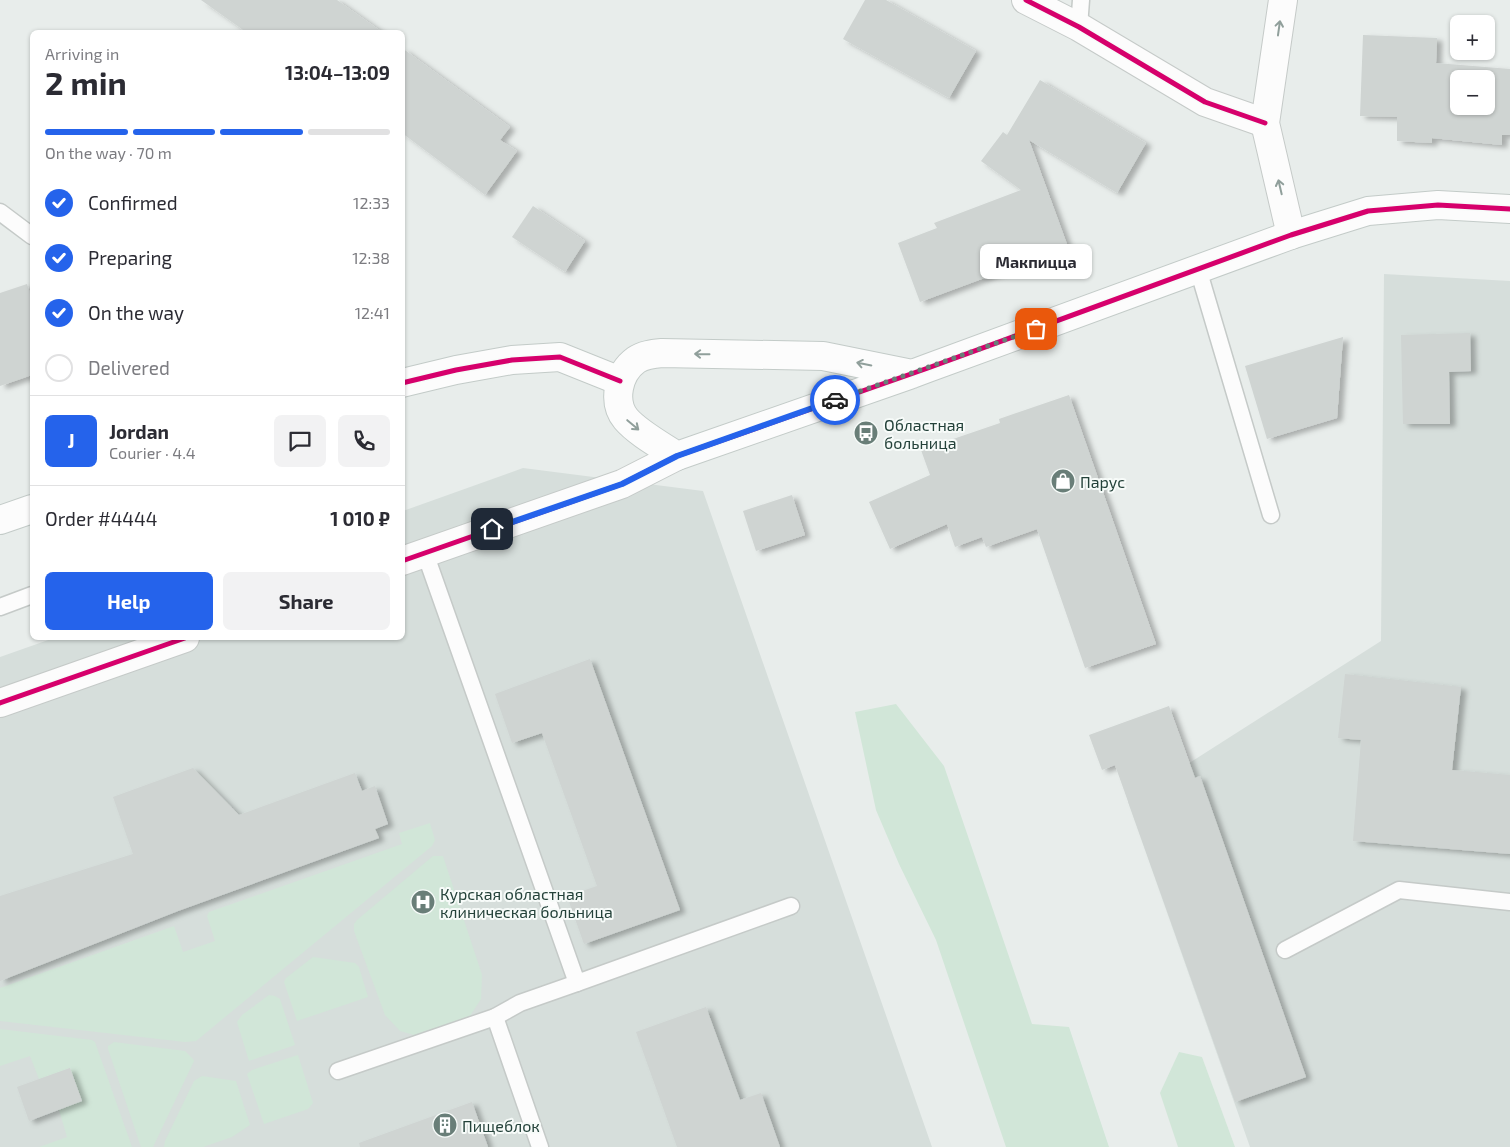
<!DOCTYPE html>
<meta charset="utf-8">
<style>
body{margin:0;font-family:"Exo 2",sans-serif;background:#f2f2f3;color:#2b2b33;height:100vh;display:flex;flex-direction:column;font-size:19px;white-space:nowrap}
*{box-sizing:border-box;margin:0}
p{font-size:16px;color:#7c7c81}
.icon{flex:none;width:28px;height:28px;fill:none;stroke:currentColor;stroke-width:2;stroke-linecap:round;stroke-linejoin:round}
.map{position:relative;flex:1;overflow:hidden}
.panel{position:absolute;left:30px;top:30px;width:375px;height:610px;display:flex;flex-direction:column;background:#fff;border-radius:8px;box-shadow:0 1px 4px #0004}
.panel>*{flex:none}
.fabs{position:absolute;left:1450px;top:15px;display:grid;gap:10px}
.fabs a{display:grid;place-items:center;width:45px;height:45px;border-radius:8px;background:#fff;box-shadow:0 1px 4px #0004;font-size:25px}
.pin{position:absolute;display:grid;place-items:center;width:42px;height:42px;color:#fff;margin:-21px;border-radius:10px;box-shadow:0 2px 8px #0006}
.courier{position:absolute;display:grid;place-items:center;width:50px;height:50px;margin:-25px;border:4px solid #2563eb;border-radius:50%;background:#fff;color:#222;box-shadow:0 1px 6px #0007}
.bubble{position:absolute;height:35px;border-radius:8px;background:#fff;box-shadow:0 1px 4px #0004;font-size:16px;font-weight:700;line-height:35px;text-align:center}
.summary em{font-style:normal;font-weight:700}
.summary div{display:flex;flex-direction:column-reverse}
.summary{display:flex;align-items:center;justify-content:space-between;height:85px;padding:0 15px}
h1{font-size:32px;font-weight:700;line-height:38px}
.bar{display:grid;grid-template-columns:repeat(4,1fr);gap:8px 5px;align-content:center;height:60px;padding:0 15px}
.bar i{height:6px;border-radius:4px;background:#e1e1e2}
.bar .on{background:#2563eb}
.bar p{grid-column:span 4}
.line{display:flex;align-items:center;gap:12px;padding:0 15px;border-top:1px solid #e1e1e2}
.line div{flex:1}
.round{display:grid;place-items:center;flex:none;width:52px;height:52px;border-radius:8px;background:#f2f2f3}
ol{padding:0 15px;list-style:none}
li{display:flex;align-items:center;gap:15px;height:55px}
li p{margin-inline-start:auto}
li .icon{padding:5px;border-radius:50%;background:#2563eb;color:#fff;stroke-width:4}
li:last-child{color:#7c7c81}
li i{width:28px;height:28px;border:2px solid #e1e1e2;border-radius:50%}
.cta{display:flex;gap:10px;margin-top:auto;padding:10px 15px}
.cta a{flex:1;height:58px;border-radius:8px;background:#2563eb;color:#fff;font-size:20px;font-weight:700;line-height:58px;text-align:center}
.cta a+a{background:#f2f2f3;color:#2b2b33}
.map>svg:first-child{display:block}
</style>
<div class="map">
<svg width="1510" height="1147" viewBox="0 0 1510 1147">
<defs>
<filter id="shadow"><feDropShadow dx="5.5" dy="3" stdDeviation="2.5" flood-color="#0004"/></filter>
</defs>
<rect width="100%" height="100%" fill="#e8edeb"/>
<g fill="#d6dedb">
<polygon points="1384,274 1510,281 1510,1147 1250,1147 1128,802 1381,641"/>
<polygon points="523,468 703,491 932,1147 0,1147 0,657 54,638 402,638 403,511"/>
</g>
<g fill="#d1e6d8">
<polygon points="896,704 944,766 1032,1024 1069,1027 1109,1147 1006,1147 936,940 899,864 876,810 855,712"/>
<polygon points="430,823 435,840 432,846 196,1041 185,1042 0,1021 0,988 174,926 183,952 215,941 207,916 209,912 402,844 399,833"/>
<polygon points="433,856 443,856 482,975 481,999 470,1016 414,1035 400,1031 385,1015 354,931 354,924 357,920"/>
<polygon points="313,957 355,963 359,967 368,997 297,1021 284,982 286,978"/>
<polygon points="269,995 275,996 280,999 295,1045 249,1061 237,1022 242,1015"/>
<polygon points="0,1029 92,1040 95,1042 132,1147 39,1147 67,1137 59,1110 82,1101 70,1068 39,1079 30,1056 0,1066"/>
<polygon points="114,1042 185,1051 193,1059 194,1061 153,1147 141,1147 108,1049 108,1046"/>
<polygon points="1179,1052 1202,1057 1235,1147 1178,1147 1160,1093"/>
<polygon points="298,1055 313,1103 308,1109 264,1124 247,1074 252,1070"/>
<polygon points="202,1076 236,1081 250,1125 232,1137 203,1147 164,1147 165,1141 194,1081"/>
</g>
<g fill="#cfd4d2" fill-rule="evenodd" filter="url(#shadow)">
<polygon points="201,0 337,0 382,32 246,32"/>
<polygon points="865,0 886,0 976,51 949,98 843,39"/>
<path d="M 1363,35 L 1437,38 L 1436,63 L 1510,69 L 1510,135 L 1502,135 L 1502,145 L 1432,138 L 1432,143 L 1397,141 L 1397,117 L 1360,116 ZM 1459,79 L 1486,79 L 1486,106 L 1459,106 Z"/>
<polygon points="402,48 510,127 500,140 517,151 485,195 402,133"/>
<polygon points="1040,80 1146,143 1117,193 1029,140 1068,247 920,302 898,243 937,228 934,223 1021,190 981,161 1003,132 1007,135"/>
<polygon points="533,206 585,241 565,272 512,237"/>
<polygon points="27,284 32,300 32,375 0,386 0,293"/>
<polygon points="1470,333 1471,371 1449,372 1450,424 1403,424 1401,335"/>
<polygon points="1343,337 1337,418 1267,439 1245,366"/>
<polygon points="1069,395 1156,644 1085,668 1037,529 986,547 982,537 955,547 947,524 890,549 869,502 930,475 921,450 1000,423 999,419"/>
<polygon points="792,495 805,535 756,551 743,511"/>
<polygon points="590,659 680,910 584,944 567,896 597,886 542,733 512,743 495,694"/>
<polygon points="1345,674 1461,687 1452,770 1510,775 1510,854 1353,841 1361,740 1338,738"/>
<polygon points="1169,706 1195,778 1200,776 1306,1077 1235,1102 1115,765 1102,770 1089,735"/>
<polygon points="193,768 239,815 355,773 362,791 375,786 388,824 375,829 379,838 178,911 0,981 0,896 133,854 113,797"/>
<polygon points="706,1007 740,1100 761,1093 780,1147 677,1147 636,1032"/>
<polygon points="70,1068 82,1101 29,1121 17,1087"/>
<polygon points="472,1102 488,1147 360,1147 359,1143"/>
</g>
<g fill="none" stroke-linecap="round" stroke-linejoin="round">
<defs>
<g id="lane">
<polyline points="1079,27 1081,0"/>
<polyline points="0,212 32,236"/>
<polyline points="1198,269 1271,515"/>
<polyline points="425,553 577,983 791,906"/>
<polyline points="0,607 32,595"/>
<polyline points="1285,950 1399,890 1510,902"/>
<polyline points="495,1017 540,1147"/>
<polyline points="338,1071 495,1017 520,1003 577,983"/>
</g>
<g id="street">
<polyline points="1026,0 1079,27 1205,102 1265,123"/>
<polyline points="1283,0 1265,123 1291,235"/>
<polyline points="402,561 622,484 677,456"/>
<polyline points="0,703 185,638"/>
</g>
<g id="secondary">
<path d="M 912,374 L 823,356 L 662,353 C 652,354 643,355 636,360 C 618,373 612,402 626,419 C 638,433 662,446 677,456 L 912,374 L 928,368 L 1291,235 L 1368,211 L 1438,205 L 1510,209"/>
<polyline points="402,383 456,370 512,360 560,357 620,381"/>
<polyline points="0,520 32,509"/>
</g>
</defs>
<use href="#lane" stroke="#c5cac8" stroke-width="19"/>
<use href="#street" stroke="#c5cac8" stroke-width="30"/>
<use href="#secondary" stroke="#c3cbc8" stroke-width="30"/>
<use href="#lane" stroke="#fcfcfc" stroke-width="16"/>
<use href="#street" stroke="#fcfcfc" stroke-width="28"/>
<use href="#secondary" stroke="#fcfcfc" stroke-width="28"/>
<defs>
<g id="cycleway">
<polyline points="1026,0 1079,27 1205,102 1265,123"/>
<polyline points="402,383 456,370 512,360 560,357 620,381"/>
<polyline points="402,561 622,484 677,456 928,368 1291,235 1368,211 1438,205 1510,209"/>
<polyline points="0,703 185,638"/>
</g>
</defs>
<use href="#cycleway" stroke="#f7fbf9" stroke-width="8"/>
<use href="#cycleway" stroke="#d6006c" stroke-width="5"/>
</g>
<defs><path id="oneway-shaft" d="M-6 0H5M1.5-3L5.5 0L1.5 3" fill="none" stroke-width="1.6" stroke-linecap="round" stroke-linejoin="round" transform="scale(1.25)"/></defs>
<g stroke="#909f9b">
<use href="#oneway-shaft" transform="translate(1279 28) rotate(-82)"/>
<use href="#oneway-shaft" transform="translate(1280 187) rotate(-103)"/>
<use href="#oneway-shaft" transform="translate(702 354) rotate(-179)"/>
<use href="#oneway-shaft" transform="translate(864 364) rotate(-169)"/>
<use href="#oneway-shaft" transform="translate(633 425) rotate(40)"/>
</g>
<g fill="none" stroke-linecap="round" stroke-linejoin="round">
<polyline stroke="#697e78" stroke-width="5" stroke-dasharray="0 9" points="835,400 1036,329"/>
<polyline stroke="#2563eb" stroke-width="6" points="492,529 622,484 677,456 835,400"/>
</g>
<defs>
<symbol id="bus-disc" viewBox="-11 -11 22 22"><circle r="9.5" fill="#697e78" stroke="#f7fbf9"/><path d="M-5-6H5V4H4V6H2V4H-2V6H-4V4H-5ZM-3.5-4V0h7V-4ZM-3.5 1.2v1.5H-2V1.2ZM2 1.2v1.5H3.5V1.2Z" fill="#fff"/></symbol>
<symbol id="shop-disc" viewBox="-11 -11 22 22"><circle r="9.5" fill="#697e78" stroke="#f7fbf9"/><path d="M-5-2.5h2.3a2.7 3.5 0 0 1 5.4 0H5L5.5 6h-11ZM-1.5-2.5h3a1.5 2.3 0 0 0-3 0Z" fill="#fff"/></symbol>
<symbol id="hospital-disc" viewBox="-11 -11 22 22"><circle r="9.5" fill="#697e78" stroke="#f7fbf9"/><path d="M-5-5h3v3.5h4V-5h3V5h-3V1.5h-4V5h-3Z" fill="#fff"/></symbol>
<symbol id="building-disc" viewBox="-11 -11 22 22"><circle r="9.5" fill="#697e78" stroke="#f7fbf9"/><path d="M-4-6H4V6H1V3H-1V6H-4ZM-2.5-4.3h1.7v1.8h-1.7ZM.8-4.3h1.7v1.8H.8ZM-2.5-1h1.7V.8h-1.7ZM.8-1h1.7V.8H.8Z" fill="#fff"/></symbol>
</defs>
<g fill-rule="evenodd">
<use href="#bus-disc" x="852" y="419" width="28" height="28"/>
<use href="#shop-disc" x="1049" y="467" width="28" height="28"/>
<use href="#hospital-disc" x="409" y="888" width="28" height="28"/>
<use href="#building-disc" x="431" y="1111" width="28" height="28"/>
</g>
<g text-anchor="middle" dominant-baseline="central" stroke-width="4" stroke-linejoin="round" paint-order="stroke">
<g font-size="16" fill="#24423a" stroke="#f7fbf9" text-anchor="start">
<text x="884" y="424">Областная<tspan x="884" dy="18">больница</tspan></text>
<text x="1080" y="481">Парус</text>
<text x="440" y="893">Курская областная<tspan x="440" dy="18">клиническая больница</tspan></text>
<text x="462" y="1125">Пищеблок</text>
</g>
</g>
</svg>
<div class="fabs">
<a>+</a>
<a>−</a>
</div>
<div class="pin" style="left:1036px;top:329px;background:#ea580c"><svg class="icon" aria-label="bag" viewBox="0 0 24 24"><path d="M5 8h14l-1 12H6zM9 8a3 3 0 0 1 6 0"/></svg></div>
<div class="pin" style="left:492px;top:529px;background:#1f2937"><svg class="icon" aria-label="home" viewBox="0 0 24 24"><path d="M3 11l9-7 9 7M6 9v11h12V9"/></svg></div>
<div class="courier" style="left:835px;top:400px"><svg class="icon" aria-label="car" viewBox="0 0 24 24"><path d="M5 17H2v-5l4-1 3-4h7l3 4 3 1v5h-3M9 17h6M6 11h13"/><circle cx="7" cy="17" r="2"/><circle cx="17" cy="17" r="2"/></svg></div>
<div class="bubble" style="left:980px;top:244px;width:112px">Макпицца</div>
<section class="panel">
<div class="summary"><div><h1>2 min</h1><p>Arriving in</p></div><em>13:04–13:09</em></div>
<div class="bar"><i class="on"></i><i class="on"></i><i class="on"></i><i></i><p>On the way · 70 m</p></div>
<ol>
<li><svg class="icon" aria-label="check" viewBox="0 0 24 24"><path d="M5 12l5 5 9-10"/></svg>Confirmed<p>12:33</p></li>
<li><svg class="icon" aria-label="check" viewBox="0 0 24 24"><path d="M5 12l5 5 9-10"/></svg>Preparing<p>12:38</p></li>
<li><svg class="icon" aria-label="check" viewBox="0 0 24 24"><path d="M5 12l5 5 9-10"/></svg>On the way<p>12:41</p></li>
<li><i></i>Delivered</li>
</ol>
<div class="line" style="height:90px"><b class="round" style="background:#2563eb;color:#fff">J</b><div><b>Jordan</b><p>Courier · 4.4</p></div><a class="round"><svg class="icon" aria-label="chat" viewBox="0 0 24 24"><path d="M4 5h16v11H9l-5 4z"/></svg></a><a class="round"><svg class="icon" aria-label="phone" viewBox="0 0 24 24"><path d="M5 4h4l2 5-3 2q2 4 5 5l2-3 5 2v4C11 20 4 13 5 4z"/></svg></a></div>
<div class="line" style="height:65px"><div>Order #4444</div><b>1 010 ₽</b></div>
<div class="cta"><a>Help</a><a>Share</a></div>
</section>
</div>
